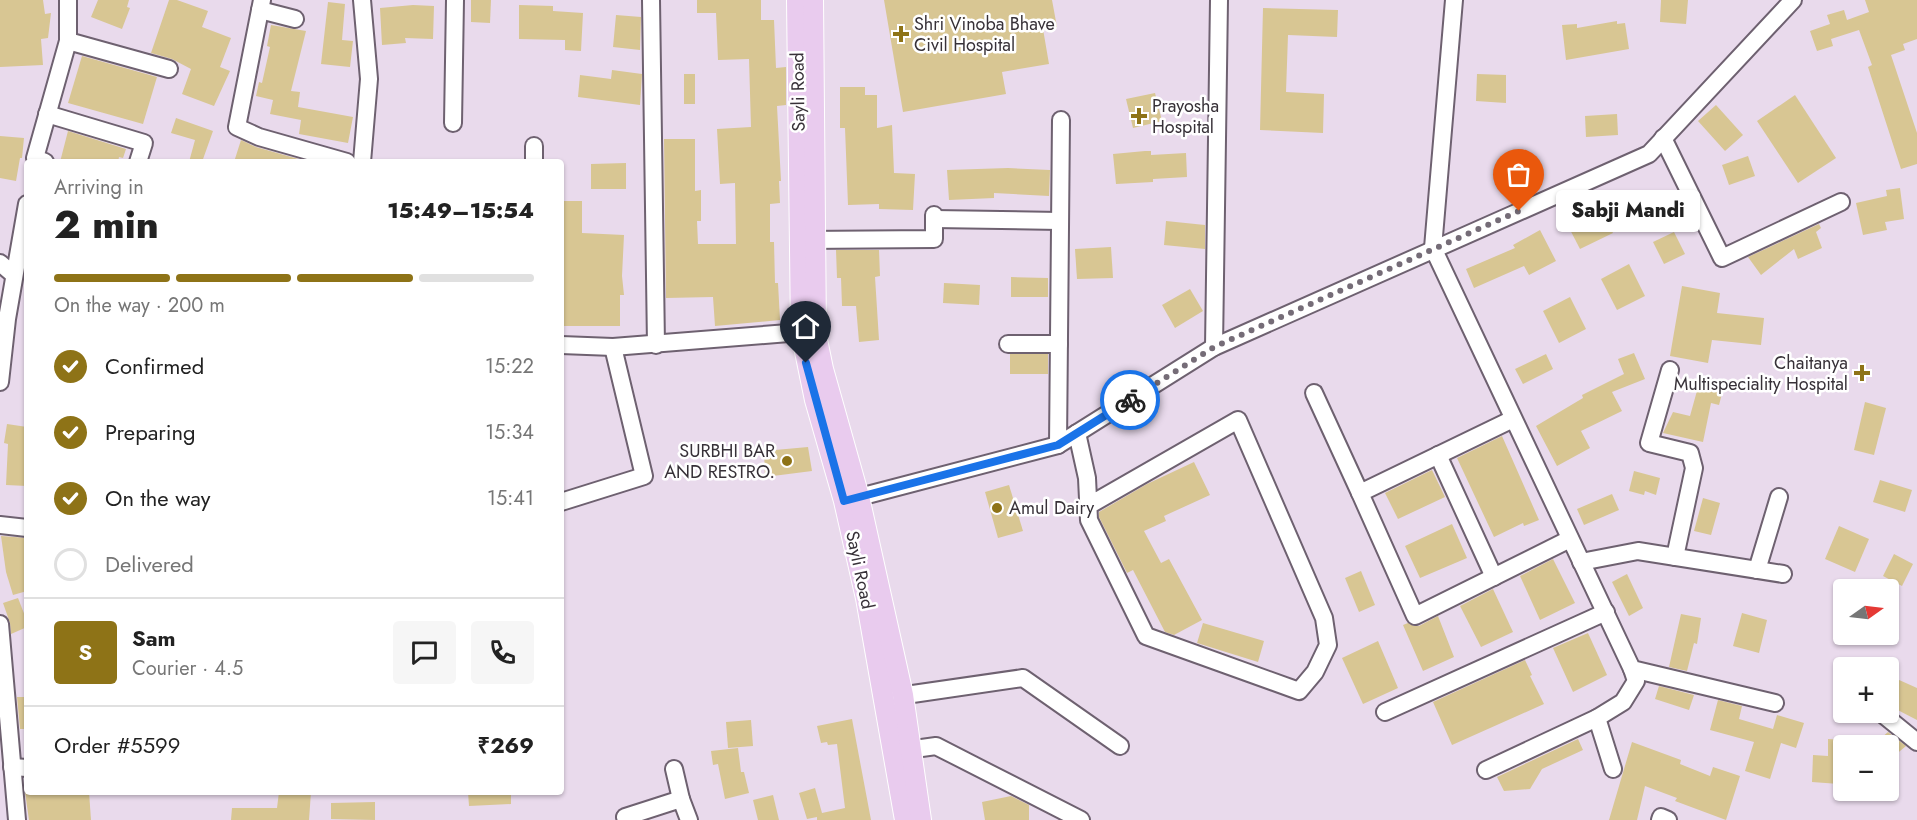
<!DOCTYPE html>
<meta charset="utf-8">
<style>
body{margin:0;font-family:Jost,sans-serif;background:#f6f6f6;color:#222;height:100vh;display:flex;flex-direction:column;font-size:22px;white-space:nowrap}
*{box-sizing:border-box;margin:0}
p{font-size:20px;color:#767676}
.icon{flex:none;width:33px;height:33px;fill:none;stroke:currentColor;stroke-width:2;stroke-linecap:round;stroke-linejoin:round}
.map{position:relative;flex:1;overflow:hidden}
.side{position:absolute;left:24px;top:159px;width:540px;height:636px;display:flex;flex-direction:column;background:#fff;border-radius:6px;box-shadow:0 2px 4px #0004}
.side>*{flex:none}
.needle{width:39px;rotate:76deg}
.controls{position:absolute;left:1833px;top:579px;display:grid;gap:12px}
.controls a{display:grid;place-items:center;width:66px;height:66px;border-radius:6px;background:#fff;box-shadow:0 2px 4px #0004;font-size:30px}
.pin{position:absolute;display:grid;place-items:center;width:51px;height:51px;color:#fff;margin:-62px -26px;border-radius:50% 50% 50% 0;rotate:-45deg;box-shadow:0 0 6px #0007}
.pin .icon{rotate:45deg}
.courier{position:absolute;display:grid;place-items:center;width:60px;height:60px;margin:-30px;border:4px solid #1a73e8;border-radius:50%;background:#fff;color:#222;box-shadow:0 2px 8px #0007}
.bubble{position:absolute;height:42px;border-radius:6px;background:#fff;box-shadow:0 2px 4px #0004;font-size:20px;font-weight:800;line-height:42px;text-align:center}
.summary em{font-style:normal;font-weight:800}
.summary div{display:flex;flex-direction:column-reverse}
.summary{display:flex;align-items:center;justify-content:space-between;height:102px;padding:0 30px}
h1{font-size:39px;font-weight:800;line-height:45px}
.bar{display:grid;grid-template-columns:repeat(4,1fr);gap:9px 6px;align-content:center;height:72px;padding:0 30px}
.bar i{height:8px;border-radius:4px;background:#e0e0e0}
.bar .active{background:#8e7317}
.bar p{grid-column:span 4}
.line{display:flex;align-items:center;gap:15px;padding:0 30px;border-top:2px solid #e0e0e0}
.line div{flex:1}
.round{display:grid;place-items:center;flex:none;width:63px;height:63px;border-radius:6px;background:#f6f6f6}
ol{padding:0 30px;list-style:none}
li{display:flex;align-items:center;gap:18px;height:66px}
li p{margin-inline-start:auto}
li .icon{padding:6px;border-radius:50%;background:#8e7317;color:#fff;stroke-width:4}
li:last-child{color:#767676}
li i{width:33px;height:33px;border:3px solid #e0e0e0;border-radius:50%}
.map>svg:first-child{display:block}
</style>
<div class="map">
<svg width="1917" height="820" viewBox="0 0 1917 820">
<rect width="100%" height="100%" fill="#e9daec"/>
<g fill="#d8c693">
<polygon points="0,0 43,0 45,14 51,13 48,38 41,39 43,65 0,67"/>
<polygon points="98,0 129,0 127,7 130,8 122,29 91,17"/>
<polygon points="169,0 177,0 208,11 202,27 231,38 220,67 230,71 214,106 182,94 191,69 172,59 151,53"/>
<polygon points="471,0 491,0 490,23 471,22"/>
<polygon points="697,0 761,0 761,20 774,20 776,68 786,67 786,105 777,106 781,181 779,181 780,203 770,204 770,242 774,242 775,283 778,283 780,320 715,326 713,297 666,298 664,139 695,139 695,191 701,190 701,221 697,221 698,244 736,244 735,183 720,184 717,129 751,127 749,59 718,60 716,13 697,13"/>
<polygon points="884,0 1052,0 1057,27 1043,29 1049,64 1002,72 1006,94 903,112"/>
<polygon points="1661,0 1688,0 1686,24 1660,22"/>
<polygon points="1865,0 1917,0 1917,39 1903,44 1905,50 1891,55 1917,133 1917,164 1901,169 1868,67 1872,65 1859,30 1831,39 1833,46 1817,51 1810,31 1830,24 1827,15 1844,10 1847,20 1869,12"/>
<polygon points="328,2 345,4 342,40 353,41 350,67 321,64"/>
<polygon points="413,5 434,6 433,39 405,38 406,43 382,45 380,8"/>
<polygon points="519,5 553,6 553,11 583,13 581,51 565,50 565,40 519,39"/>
<polygon points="1263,8 1338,10 1337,37 1288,35 1286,92 1324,94 1323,133 1260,130"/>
<polygon points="616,15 641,17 640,50 613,47"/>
<polygon points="1617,21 1617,24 1625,23 1629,49 1566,60 1562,25 1577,24 1577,28"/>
<polygon points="271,25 306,31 291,91 300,92 298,107 353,117 348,143 299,134 301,120 270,114 273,100 256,96 259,82 262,83 270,47 267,46"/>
<polygon points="82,56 157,77 143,124 68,103"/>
<polygon points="612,70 642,74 640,105 578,97 580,75 611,79"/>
<rect x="684" y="74" width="11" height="30"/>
<polygon points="1477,74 1506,75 1506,103 1476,101"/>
<polygon points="840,87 865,87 865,95 877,95 877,128 892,125 894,173 915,174 913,210 879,209 879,204 848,205 845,128 840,128"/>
<polygon points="1155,93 1162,121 1133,128 1126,99"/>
<polygon points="1795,95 1836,158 1798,183 1757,121"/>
<polygon points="1716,105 1743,135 1725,151 1698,121"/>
<polygon points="1617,114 1618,135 1586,137 1585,116"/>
<polygon points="176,118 213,131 202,162 189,162 195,140 171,133"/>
<polygon points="68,131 126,149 123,158 119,157 118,162 60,162"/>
<polygon points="0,136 24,138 22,158 20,158 16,181 0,178"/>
<polygon points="241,140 256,147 309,162 234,162"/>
<polygon points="1145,151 1151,151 1151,155 1186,153 1187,177 1153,179 1153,182 1116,184 1113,154"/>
<polygon points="1748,156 1755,176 1729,185 1722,165"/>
<polygon points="626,163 626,189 591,189 591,164"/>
<polygon points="1008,168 1050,170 1049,196 994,193 994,198 949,200 947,170"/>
<polygon points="1900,188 1904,219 1885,222 1887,230 1863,235 1856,203 1887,196 1886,190"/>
<polygon points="561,201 582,201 582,233 624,235 622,276 624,295 620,295 620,326 561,326"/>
<polygon points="1598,203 1613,233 1580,249 1565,220"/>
<polygon points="1166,221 1205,225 1205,249 1164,245"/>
<polygon points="1819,224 1821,228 1816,232 1822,248 1798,259 1794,249 1761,275 1748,257"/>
<polygon points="1540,230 1556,261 1529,275 1524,266 1474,288 1466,269 1515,248 1513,245"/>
<polygon points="1674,232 1685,254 1664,264 1653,242"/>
<polygon points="1111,247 1113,278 1077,279 1075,249"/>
<polygon points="836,250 879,250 880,276 875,277 879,340 859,342 856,306 842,306 841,278 837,278"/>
<polygon points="1629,264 1645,296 1617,310 1601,279"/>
<polygon points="1011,277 1048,278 1048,297 1011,297"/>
<polygon points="944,283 980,285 979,305 943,303"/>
<polygon points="1682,286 1720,293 1717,313 1764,318 1761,345 1712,340 1708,363 1670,356"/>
<polygon points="1190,289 1203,311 1175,328 1162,305"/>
<polygon points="1570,297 1586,329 1559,343 1543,311"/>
<polygon points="1634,353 1645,379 1612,392 1622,411 1581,431 1590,448 1557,466 1536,426 1583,398 1582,395 1624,374 1618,359"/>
<rect x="1010" y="354" width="38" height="20"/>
<polygon points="1546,354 1553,369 1523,384 1515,369"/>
<polygon points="1700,380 1724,386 1719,405 1711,403 1703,442 1663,433 1673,412 1690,416"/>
<polygon points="1865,402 1886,408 1874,455 1854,450"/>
<polygon points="7,424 27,427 27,486 6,485 8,444 4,443"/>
<polygon points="1502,436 1539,520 1524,526 1523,523 1494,537 1457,458"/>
<polygon points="808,447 812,471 765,477 764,451"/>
<polygon points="1194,462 1210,495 1164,516 1166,521 1144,531 1161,563 1169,559 1202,620 1174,635 1165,632 1133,570 1127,573 1099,517 1099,512 1147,484"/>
<polygon points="1432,470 1445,497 1398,519 1385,493"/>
<polygon points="1634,471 1660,478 1656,495 1645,491 1644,495 1629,491"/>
<polygon points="1880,480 1912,490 1905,512 1873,502"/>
<polygon points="1009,485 1023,531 998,538 985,492"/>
<polygon points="1612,494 1619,510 1584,525 1577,509"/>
<polygon points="1703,498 1720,503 1711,535 1694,531"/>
<polygon points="1452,524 1467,558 1420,578 1405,546"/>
<polygon points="1839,526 1869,539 1855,572 1825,559"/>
<polygon points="1,536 27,538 27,591 13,595 6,572"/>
<polygon points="1894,554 1913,564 1902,586 1883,576"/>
<polygon points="1553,559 1575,603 1540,620 1520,576"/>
<polygon points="1361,571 1375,605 1359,612 1345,578"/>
<polygon points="1627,574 1643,608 1629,616 1612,582"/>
<polygon points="1493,589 1513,632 1481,647 1460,606"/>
<polygon points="18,598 27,621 27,627 11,634 10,623 3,603"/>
<polygon points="1742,613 1767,620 1759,653 1733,646"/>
<polygon points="1681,614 1701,618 1697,644 1694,643 1687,671 1669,667"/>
<polygon points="1438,616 1454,657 1423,671 1403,625 1408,623 1414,626 1419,626"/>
<polygon points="1203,623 1264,641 1258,662 1197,643"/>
<polygon points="1588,633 1607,675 1573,692 1553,648"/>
<polygon points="1378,641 1398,688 1363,704 1342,658"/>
<polygon points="1525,660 1532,675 1530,676 1544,704 1452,745 1433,702"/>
<polygon points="1888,675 1917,688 1917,720 1888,705"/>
<polygon points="1659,686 1694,695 1689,710 1655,699"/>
<polygon points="17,697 27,697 27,729 20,729"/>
<polygon points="1718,700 1742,706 1739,719 1773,729 1777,715 1804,723 1796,748 1781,743 1770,779 1745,771 1754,742 1710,730"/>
<polygon points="852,719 871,820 817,820 817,817 807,819 799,793 815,788 822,813 845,808 837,744 828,745 827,742 821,743 817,726"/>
<polygon points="751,720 753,746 728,748 726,722"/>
<polygon points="1888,732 1906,746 1888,761 1888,746 1872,746"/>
<polygon points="1578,739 1583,750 1542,769 1530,789 1504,791 1497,777"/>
<polygon points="1828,739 1844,740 1839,784 1812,782 1813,755 1828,756"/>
<polygon points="1632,742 1681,760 1680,764 1710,776 1713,767 1740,776 1726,820 1675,801 1677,798 1645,786 1637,820 1609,820"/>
<polygon points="738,748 741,772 744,772 749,793 725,799 718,764 713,765 711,751"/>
<polygon points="25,792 89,792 91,820 29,820"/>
<polygon points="279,792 311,792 309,820 231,820 232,808 277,808"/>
<polygon points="468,792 511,792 511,804 469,806"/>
<polygon points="773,795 779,820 758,820 753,800"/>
<polygon points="1011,796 1029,805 1029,820 985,820 982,802"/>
<polygon points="375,802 375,820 331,819 331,803"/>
</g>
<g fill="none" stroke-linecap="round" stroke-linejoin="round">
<defs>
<g id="minor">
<polyline points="262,0 237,127 259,137 347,162"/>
<polyline points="651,0 656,345"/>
<polyline points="1454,0 1433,248 1632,669 1775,703"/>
<polyline points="260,10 295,19"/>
<polyline points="68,41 169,69"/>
<polyline points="47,114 144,143 138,162"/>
<polyline points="453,123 455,0"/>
<polyline points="1663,138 1722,258 1841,202"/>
<polyline points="534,146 534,162"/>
<polyline points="45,162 35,158 68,41 68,0"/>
<polyline points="362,162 369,79 362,0"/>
<polyline points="934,219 1060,221"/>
<polyline points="803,240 934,239 934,215"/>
<polyline points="0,263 14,275"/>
<polyline points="1008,344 1059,344"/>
<polyline points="561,345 613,347 801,332"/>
<polyline points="1214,347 1219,0"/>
<polyline points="1670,370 1649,443 1690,453 1694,468 1675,557"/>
<polyline points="0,382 7,319 27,204"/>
<polyline points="1314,393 1360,493"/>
<polyline points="1513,419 1360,493 1415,616 1570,539"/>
<polyline points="1077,433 1087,478 1089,520 1146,636 1299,691 1315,672 1328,645 1324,618 1238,420 1088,506"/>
<polyline points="1058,445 1061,120"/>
<polyline points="1438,455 1494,577"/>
<polyline points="848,500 1058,445 1214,347 1649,154 1793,0"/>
<polyline points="561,502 644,476 613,347"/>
<polyline points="0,525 27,528"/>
<polyline points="1581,562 1638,551 1783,574"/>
<polyline points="1757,570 1779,497"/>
<polyline points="0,624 17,820"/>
<polyline points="892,697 1023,678 1120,746"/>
<polyline points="1385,712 1606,612"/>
<polyline points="1880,712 1917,742"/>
<polyline points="900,751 936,746 1081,820"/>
<polyline points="12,767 27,768"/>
<polyline points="1613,769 1597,718 1623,702 1636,681 1632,669"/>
<polyline points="1486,770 1597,718"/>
<polyline points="681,799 689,820"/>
<polyline points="626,820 625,817 681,799 674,769"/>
<polyline points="1660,820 1661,817 1668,820"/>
</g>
<g id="major">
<polyline points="797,0 801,332 815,400 844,501 866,598 905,820"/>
<polyline points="813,0 816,335 823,369 859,497 903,695 921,820"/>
</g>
</defs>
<use href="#minor" stroke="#6e6170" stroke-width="20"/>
<use href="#major" stroke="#fff" stroke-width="22"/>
<use href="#minor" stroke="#fff" stroke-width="16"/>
<use href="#major" stroke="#e9cbee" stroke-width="20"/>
</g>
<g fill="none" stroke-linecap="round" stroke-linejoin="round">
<polyline stroke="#756c77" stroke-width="6" stroke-dasharray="0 10.8" points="1130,400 1214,347 1519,211"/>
<polyline stroke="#1a73e8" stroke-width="8" points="806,363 844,501 1058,445 1130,400"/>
</g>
<g fill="#8e7317" stroke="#fff" stroke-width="2">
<path d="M898 25h6v6h6v6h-6v6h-6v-6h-6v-6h6z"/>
<path d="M1136 107h6v6h6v6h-6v6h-6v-6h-6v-6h6z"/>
<path d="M1859 364h6v6h6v6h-6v6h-6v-6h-6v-6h6z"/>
<circle cx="787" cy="461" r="6"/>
<circle cx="997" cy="508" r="6"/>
</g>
<g text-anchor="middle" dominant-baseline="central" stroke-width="5" stroke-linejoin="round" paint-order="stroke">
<g font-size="18" fill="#373138" stroke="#fff" text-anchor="start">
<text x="914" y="24">Shri Vinoba Bhave<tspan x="914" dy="21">Civil Hospital</tspan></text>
<text x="1152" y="106">Prayosha<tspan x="1152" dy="21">Hospital</tspan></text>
<text x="1848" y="363" text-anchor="end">Chaitanya<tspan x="1848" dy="21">Multispeciality Hospital</tspan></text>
<text x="775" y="451" text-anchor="end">SURBHI BAR<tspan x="775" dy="21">AND RESTRO.</tspan></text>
<text x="1009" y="508">Amul Dairy</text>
</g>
<g font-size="18" fill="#373138" stroke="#fff">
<text transform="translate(798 92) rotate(-91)">Sayli Road</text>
<text transform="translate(860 570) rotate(78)">Sayli Road</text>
</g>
</g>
</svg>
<div class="controls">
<a><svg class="needle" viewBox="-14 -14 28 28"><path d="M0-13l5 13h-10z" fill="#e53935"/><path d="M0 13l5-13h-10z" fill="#767676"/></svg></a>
<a>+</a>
<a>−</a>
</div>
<div class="pin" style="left:1519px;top:211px;background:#ea580c"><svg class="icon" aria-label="bag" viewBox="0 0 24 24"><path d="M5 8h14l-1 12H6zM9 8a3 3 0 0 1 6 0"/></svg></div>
<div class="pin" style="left:806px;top:363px;background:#1f2937"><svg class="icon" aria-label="home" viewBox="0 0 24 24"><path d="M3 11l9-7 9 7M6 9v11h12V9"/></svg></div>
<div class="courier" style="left:1130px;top:400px"><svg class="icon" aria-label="bike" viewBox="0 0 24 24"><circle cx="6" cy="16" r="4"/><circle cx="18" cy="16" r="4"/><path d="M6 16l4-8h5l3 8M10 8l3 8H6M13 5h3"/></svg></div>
<div class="bubble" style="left:1556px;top:190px;width:144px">Sabji Mandi</div>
<section class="side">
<div class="summary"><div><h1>2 min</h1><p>Arriving in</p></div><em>15:49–15:54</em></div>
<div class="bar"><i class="active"></i><i class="active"></i><i class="active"></i><i></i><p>On the way · 200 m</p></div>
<ol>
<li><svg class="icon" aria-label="check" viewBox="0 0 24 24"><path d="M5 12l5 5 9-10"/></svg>Confirmed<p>15:22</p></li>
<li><svg class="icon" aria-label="check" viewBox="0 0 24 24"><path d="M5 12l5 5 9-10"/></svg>Preparing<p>15:34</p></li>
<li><svg class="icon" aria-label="check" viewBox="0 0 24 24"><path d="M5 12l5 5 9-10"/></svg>On the way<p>15:41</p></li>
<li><i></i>Delivered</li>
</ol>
<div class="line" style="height:108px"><b class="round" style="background:#8e7317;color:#fff">S</b><div><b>Sam</b><p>Courier · 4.5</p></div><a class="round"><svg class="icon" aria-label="chat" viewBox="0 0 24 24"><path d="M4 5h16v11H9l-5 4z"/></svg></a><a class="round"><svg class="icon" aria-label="phone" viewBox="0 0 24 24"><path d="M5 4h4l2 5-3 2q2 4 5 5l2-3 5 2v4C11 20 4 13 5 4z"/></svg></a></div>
<div class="line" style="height:78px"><div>Order #5599</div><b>₹269</b></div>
</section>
</div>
